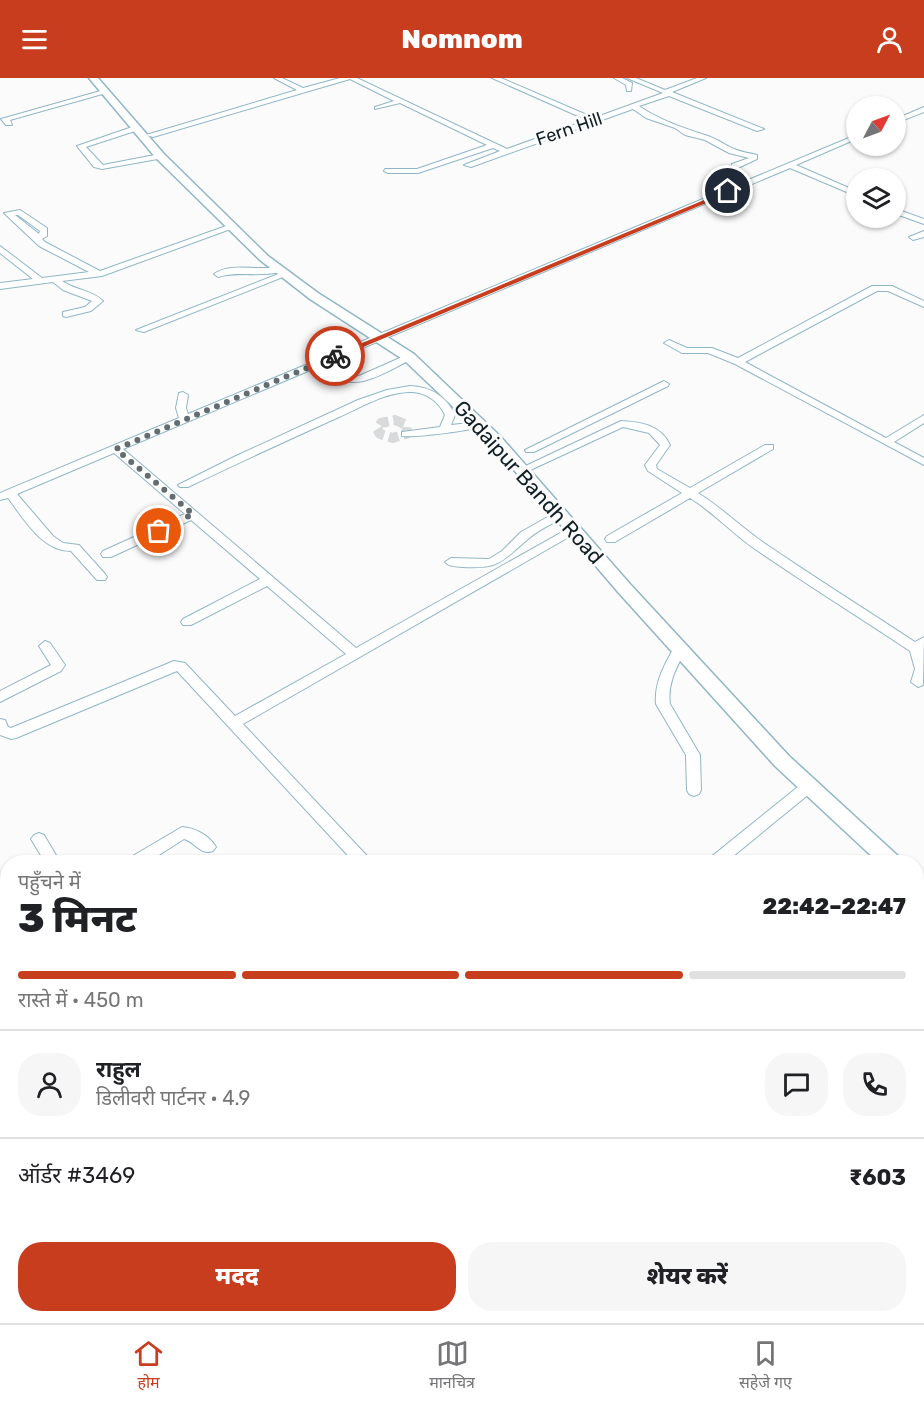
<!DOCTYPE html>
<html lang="hi">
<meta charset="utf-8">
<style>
body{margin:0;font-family:Rubik,"Noto Sans Devanagari",sans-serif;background:#f6f6f6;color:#202124;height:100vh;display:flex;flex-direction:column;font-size:22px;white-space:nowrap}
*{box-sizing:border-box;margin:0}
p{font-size:20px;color:#757577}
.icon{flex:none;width:33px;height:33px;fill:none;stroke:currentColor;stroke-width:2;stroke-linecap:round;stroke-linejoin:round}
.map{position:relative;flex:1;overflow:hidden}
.panel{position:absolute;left:0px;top:777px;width:924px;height:468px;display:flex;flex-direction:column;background:#fff;border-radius:24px 24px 0 0;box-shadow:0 2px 4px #0004}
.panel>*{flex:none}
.needle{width:39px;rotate:49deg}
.controls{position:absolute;left:846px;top:18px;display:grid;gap:12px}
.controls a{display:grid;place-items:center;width:60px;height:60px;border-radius:50%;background:#fff;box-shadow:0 2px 4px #0004;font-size:30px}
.pin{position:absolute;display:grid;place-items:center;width:51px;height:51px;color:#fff;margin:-26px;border:3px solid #fff;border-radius:50%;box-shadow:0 2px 6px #0007}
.courier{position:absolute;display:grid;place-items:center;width:60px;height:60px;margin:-30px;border:4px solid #c73d1e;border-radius:50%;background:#fff;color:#222;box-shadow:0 2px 8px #0007}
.headline em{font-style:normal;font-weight:800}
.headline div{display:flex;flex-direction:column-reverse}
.headline{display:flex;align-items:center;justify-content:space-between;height:102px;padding:0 18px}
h1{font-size:39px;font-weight:800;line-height:45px}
.bar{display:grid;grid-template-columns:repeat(4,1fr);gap:9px 6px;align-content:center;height:72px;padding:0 18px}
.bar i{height:8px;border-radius:4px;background:#e0e0e0}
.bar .current{background:#c73d1e}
.bar p{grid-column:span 4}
.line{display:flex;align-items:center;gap:15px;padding:0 18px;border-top:2px solid #e0e0e0}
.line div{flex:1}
.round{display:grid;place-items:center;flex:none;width:63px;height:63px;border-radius:24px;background:#f6f6f6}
.button{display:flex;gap:12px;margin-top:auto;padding:12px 18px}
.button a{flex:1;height:69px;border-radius:24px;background:#c73d1e;color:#fff;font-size:24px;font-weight:800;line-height:69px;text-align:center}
.button a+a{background:#f6f6f6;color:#202124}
header{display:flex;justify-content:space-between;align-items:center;height:78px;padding:0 18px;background:#c73d1e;color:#fff;font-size:27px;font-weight:800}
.menu{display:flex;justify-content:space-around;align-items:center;height:84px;border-top:2px solid #e0e0e0;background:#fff;font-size:16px;color:#757577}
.menu a{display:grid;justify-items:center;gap:3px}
.menu .current{color:#c73d1e}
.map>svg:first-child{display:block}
</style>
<header><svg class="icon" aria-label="menu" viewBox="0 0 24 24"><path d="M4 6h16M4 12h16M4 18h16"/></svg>Nomnom<svg class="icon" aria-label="person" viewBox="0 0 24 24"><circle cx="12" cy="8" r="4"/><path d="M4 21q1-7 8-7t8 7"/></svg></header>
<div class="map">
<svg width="924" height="1245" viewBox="0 0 924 1245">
<rect width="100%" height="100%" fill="#fbfbfb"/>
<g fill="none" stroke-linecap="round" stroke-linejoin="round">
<polygon stroke="#d8dadb" stroke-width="10" stroke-dasharray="10 5" stroke-linecap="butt" points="395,342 407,347 406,356 393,360 380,356 377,351 381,345"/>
<defs>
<g id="street">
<path d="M 274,0 L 282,0 L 303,10 L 340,0 L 357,0 L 507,71 L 587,42 L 492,0 L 501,0 L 594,40 L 663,15 L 627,0 L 636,0 L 665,12 L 697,0 L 706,0 L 672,14 L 764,51 L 757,53 L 669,18 L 639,28 C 659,42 686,51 708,58 C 717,61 725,67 734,71 C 741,74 749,75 757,77 L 757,81 L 738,90 L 732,90 L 732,86 L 749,80 L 729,75 L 705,62 L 685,57 L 675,50 L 646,40 L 633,31 L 471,89 L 464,87 L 500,73 L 493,70 L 418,95 L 388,95 L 384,93 L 385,91 L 417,91 L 487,67 L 400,25 L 375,31 L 375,29 L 394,23 L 350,1 L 153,59 L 146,57 L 297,12 Z"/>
<polygon points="614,0 622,0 632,5 631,13 627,13 626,7"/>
<polygon points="104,12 106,15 10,42 12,47 6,47 1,41"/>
<polygon points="924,29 924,34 896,45 896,41"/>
<polygon points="135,48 139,50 138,52 86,69 103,87 160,76 164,78 163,80 102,91 94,89 77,68"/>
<path d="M 856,57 L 856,61 L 796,87 L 856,113 L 856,118 L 790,90 L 123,371 L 356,570 L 571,449 L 579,449 L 581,452 L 243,646 L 368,779 L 370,784 L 354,784 L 177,593 L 16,660 L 11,661 L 0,657 L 0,641 L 5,642 L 8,649 L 11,650 L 174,583 L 185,585 L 235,638 L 346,576 L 267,508 L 191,547 L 183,547 L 181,544 L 183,541 L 260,501 L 191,442 L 111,479 L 103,479 L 101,476 L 103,473 L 185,436 L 114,375 L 17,416 L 53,458 L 63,465 L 79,467 L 105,496 L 107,499 L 105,502 L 97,502 L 71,473 C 42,473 24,441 8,420 L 0,422 L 0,415 L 179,340 L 176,330 L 179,315 L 183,314 L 188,317 L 186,330 L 188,336 Z"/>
<polygon points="896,131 924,141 924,146 896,136"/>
<path d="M 20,132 L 47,150 L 47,158 L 42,161 L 45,164 L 100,193 L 229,147 L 236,149 L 102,198 L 62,203 C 75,212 92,212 103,223 L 91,233 L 66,239 L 63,238 L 63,234 L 85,229 L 92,223 L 63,212 L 53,204 L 0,211 L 0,205 L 33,201 L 0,175 L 0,168 L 42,200 L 89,194 L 39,168 L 4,135 ZM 15,137 L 18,137 L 40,153 L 39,156 Z"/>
<polygon points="924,153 924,159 913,162 909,159"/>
<path d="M 276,189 L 280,192 L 279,194 C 259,199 238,193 218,199 L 214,196 C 231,184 256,193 276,189 Z"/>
<polygon points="281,195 288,197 144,254 136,252"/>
<polygon points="872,208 892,208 924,223 924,229 888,213 877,213 745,284 886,360 924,337 924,345 894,364 924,380 924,387 735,286 708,275 682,275 664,265 669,262 687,270 712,270 738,280"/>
<path d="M 409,276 L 414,279 L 412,281 C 389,292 356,316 332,297 L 337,294 L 353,299 L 359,298 Z"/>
<polygon points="664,303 669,306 668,308 534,374 526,374 525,372"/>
<path d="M 410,308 C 431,309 446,318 455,337 L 451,347 L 480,344 L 485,347 C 478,352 413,360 402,358 L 402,354 L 440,349 L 445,337 C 439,324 427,315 413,314 C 387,313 362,329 339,339 C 288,362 238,385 188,409 L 180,409 L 178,407 L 236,378 L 358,322 L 387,312 Z"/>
<path d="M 621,343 C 641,344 661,347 670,367 L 656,387 L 657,391 L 690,410 L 765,367 L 773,367 L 773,371 L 698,415 C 722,430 741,449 764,465 C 814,499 865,531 915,564 L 924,559 L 923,607 L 918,609 L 911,604 L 915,591 L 910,573 C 859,539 806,506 755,471 C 732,455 714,435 690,420 L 615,464 L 607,464 L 605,461 L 607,458 L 682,415 L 648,393 L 645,387 L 660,367 L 649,355 L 623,349 L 526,394 L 522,395 L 517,392 Z"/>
<path d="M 560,432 L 566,436 L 564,439 C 552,446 538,452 528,461 C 501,484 500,491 462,489 C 455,488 450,489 445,484 L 451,480 L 489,481 L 502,473 L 521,454 Z"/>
<polygon points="45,563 50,565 65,587 61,593 0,624 0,613 51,587 39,568"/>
<path d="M 680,566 L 686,571 C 677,589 667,605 670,626 L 700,677 L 701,712 L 699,716 L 694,718 L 689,716 L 687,712 L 686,677 L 656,626 C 654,604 665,586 675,568 Z"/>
<polygon points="809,702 814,704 816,708 814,712 726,784 709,784 711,779 804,704"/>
<path d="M 182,749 C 195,750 209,757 216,769 L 213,773 C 201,778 195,764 184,761 L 148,784 L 129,784 L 131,779 Z"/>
<polygon points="39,755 44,757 60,784 45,784 31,761 34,757"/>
<polygon points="8,852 8,867 0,870 0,855"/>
<polygon points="924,865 924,884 916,888 916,869"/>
<polygon points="0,956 8,960 8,985 0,980"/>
<polygon points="8,1044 8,1062 0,1065 0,1047"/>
<polygon points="154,1238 176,1238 179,1245 157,1245"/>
<polygon points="456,1238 480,1238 477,1245 453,1245"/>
<polygon points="611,1238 634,1238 637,1245 614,1245"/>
<polygon points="780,1238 804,1238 807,1245 783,1245"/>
</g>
<g id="secondary">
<polygon points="89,0 98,0 164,76 268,178 318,215 414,276 500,358 630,506 789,678 898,778 901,784 878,784 775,688 618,514 490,364 404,282 310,221 260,182 156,80"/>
<polygon points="916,799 924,802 924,824 916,821"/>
</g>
</defs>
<use href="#street" stroke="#90b6c6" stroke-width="2"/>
<use href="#secondary" stroke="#90b6c6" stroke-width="3"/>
<use href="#street" fill="#fff" fill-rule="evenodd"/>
<use href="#secondary" fill="#fff" fill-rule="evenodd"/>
</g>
<polygon fill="#c73d1e" points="728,112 730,115 337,280 331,278"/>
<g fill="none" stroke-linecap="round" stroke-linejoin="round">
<polyline stroke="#636d71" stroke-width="6" stroke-dasharray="0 10.8" points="159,453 193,436 116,371 335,278"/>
</g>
<g text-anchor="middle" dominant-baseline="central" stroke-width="6" stroke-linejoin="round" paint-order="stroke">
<g font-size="18" fill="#112026" stroke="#fbfbfb">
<text transform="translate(569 51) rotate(-19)">Fern Hill</text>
</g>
<g font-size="21" fill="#112026" stroke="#fbfbfb">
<text transform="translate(529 404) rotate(48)">Gadaipur Bandh Road</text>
</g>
</g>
</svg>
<div class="controls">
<a><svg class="needle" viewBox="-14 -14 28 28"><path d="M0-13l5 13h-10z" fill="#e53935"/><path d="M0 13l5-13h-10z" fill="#757577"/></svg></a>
<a><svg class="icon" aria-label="layers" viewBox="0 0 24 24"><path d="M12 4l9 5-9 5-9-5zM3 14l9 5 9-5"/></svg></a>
</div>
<div class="pin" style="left:159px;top:453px;background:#ea580c"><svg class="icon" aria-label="bag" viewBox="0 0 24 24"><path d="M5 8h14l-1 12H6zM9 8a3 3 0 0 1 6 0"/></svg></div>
<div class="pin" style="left:728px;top:113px;background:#1f2937"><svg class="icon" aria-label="home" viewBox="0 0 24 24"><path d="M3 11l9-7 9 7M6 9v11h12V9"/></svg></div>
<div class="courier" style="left:335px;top:278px"><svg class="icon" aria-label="bike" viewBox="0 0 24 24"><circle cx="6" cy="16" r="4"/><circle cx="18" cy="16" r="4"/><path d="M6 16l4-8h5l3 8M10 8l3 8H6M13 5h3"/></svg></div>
<section class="panel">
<div class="headline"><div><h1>3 मिनट</h1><p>पहुँचने में</p></div><em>22:42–22:47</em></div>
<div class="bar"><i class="current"></i><i class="current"></i><i class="current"></i><i></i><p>रास्ते में · 450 m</p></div>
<div class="line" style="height:108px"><a class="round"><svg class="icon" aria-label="person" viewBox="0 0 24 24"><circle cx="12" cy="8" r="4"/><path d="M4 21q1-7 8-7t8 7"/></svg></a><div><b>राहुल</b><p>डिलीवरी पार्टनर · 4.9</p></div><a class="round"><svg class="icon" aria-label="chat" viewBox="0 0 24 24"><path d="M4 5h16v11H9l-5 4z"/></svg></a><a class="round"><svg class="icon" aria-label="phone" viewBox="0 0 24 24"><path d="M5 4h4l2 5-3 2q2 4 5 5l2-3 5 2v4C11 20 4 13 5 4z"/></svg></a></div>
<div class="line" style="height:78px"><div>ऑर्डर #3469</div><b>₹603</b></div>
<div class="button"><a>मदद</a><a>शेयर करें</a></div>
</section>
</div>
<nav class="menu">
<a class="current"><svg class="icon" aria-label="home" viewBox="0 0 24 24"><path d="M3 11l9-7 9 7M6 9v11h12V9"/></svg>होम</a>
<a><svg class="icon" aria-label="map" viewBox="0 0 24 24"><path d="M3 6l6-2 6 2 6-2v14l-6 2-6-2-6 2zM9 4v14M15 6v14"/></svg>मानचित्र</a>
<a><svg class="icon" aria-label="saved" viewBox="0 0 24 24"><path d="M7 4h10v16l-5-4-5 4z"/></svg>सहेजे गए</a>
</nav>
